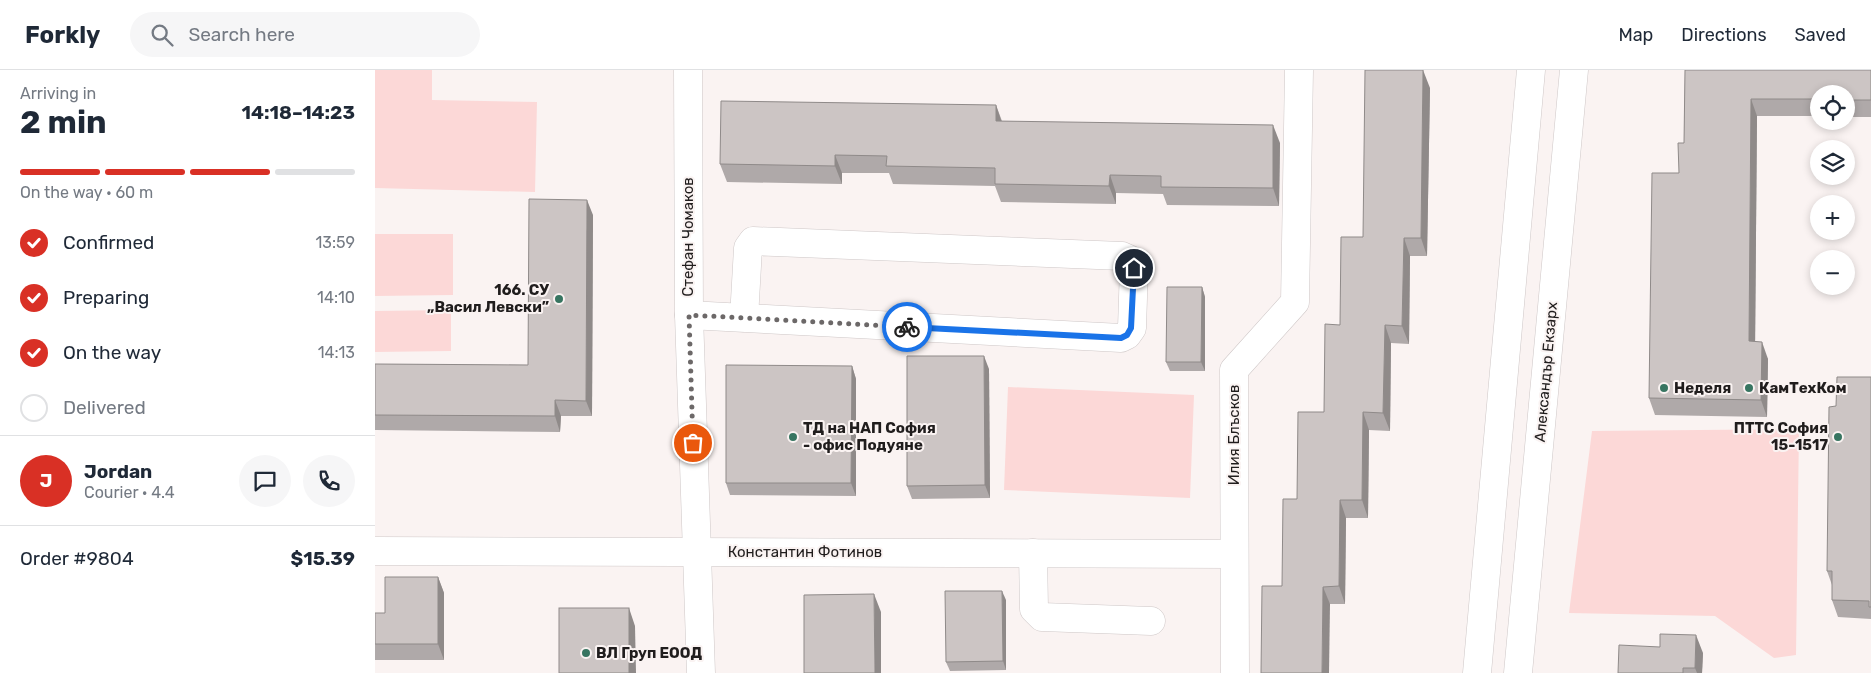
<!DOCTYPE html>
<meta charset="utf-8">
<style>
body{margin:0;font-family:Rubik,sans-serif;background:#f6f6f7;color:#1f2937;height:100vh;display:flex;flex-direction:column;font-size:19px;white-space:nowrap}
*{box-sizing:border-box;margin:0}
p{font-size:16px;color:#747a83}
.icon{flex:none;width:28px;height:28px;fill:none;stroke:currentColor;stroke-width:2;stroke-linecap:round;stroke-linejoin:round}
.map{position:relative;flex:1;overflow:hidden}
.panel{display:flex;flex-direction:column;background:#fff;width:375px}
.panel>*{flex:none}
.tools{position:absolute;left:1435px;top:15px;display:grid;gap:10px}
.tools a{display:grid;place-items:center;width:45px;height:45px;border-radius:50%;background:#fff;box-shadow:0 2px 8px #0003;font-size:25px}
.pin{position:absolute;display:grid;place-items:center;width:42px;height:42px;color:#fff;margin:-21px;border:2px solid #fff;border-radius:50%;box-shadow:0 1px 5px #0007}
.courier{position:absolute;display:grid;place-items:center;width:50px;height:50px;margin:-25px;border:4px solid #1a73e8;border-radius:50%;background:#fff;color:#222;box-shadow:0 1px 6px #0007}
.headline em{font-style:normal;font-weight:700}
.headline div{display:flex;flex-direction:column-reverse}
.headline{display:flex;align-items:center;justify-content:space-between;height:85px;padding:0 20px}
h1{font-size:32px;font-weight:700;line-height:38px}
.bar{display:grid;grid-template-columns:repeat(4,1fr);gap:8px 5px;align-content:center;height:60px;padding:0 20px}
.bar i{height:6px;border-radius:4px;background:#e0e1e3}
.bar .on{background:#d93025}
.bar p{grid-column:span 4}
.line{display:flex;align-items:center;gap:12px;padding:0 20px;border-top:1px solid #e0e1e3}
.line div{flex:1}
.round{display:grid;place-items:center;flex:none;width:52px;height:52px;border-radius:26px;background:#f6f6f7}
ol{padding:0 20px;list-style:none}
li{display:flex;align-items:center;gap:15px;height:55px}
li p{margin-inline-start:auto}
li .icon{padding:5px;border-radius:50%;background:#d93025;color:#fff;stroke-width:4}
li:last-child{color:#747a83}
li i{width:28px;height:28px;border:2px solid #e0e1e3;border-radius:50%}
header{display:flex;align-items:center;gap:30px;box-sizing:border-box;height:70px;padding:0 25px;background:#fff;border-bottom:1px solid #e0e1e3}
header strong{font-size:24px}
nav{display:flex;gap:28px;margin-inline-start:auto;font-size:18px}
.search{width:350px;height:45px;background:#f6f6f7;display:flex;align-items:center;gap:12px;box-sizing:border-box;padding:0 18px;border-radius:28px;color:#747a83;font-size:19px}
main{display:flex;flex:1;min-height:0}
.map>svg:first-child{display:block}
</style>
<header>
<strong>Forkly</strong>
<div class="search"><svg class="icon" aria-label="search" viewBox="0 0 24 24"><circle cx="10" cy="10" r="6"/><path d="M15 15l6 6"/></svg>Search here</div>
<nav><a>Map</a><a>Directions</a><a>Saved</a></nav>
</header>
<main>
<section class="panel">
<div class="headline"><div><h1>2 min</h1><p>Arriving in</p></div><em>14:18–14:23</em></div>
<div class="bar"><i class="on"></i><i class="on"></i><i class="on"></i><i></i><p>On the way · 60 m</p></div>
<ol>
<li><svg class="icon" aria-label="check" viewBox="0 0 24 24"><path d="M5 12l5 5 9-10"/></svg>Confirmed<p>13:59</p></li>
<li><svg class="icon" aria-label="check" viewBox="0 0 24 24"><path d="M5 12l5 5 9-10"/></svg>Preparing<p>14:10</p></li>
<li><svg class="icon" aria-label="check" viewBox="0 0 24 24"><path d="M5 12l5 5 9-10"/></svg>On the way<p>14:13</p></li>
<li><i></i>Delivered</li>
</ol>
<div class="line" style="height:90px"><b class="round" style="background:#d93025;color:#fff">J</b><div><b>Jordan</b><p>Courier · 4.4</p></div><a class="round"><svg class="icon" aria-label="chat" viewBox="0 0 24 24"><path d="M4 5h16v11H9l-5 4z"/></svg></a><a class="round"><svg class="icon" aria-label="phone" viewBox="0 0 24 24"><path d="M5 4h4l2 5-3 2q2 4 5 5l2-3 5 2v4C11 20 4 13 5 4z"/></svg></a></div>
<div class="line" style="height:65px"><div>Order #9804</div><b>$15.39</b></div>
</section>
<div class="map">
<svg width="1496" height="603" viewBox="0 0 1496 603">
<rect width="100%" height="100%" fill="#faf3f2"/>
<g fill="#fcd8d7">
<polygon points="0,0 57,0 57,30 162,32 160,122 0,118"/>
<polygon points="0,164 78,164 78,225 0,226"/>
<polygon points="76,240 76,281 0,282 0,241"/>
<polygon points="633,317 819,325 815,428 629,420"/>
<polygon points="1424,359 1421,585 1399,588 1340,546 1194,543 1217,361"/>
</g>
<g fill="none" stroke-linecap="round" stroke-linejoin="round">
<defs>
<g id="minor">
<polyline points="313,0 314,245 326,603"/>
<polyline points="314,245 746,268 752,265 757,258 759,197 756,190 747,186 378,171 373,178 369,248"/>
<polyline points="0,481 859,484"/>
<polyline points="658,483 659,539 667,547 776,551"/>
<polyline points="860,603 859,300 920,232 924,0"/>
<polyline points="1102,603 1156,0"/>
<polyline points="1143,603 1199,0"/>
</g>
</defs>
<use href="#minor" stroke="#cec7c7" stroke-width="29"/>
<use href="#minor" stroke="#fff" stroke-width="28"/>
</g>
<g fill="#afa9a9">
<polygon points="1310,0 1496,0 1496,47 1471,47 1471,24 1444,24 1444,46 1382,46 1380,271 1393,289 1392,347 1280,345 1274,328 1304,103 1309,73"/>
<polygon points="1055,18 1052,186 1035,186 1034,274 1016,273 1015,361 994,360 993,448 971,448 970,534 955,534 907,516 922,429 949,342 965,255 988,167"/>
<polygon points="621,35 627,51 905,73 904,136 792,135 788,124 741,123 741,134 626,132 620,116 518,114 514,103 467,103 467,114 352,112 345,94"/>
<polygon points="218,145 217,346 186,346 185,362 0,360 0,294 153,295"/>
<polygon points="827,217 830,227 830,301 795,301 791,292"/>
<polygon points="477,296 481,309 481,426 355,425 351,413"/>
<polygon points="614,299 615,428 537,429 532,416"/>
<polygon points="1496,307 1496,549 1463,547 1457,530 1457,515 1452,501"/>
<polygon points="63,507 69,523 69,590 0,590 0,543 10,543"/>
<polygon points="631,530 631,600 575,601 571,592"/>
<polygon points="1285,577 1328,583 1327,603 1243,603"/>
</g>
<g fill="#8f8a89">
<polygon points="1048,0 1055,18 1052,186 1046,168"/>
<polygon points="1376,29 1382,46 1380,288 1374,271"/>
<polygon points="621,35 627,53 621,51"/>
<polygon points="898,55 905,73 904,136 898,118"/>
<polygon points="460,85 467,103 467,114 460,96"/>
<polygon points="735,105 741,123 741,134 734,116"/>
<polygon points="212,130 218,145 217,346 211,331"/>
<polygon points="1029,168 1035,186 1034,274 1027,256"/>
<polygon points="827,217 830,227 830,301 826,292"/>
<polygon points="1010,255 1016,273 1015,361 1008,343"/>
<polygon points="1387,272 1393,289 1392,347 1386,330"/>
<polygon points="609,286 614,299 615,428 610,415"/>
<polygon points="477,296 481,309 481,426 476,413"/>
<polygon points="180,330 186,346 185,362 180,346"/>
<polygon points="988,342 994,360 993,448 987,430"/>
<polygon points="965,430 971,448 970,534 964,516"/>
<polygon points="63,507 69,523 69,590 63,574"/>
<polygon points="948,517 955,534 954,603 947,603"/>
<polygon points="627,521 631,530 631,600 628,591"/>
<polygon points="499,524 506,542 506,603 500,603"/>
<polygon points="254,538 260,556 261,603 254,603"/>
<polygon points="1321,565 1328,583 1327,603 1322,603 1320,598"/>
</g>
<g fill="#ccc5c4" stroke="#8f8a89">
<polygon points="990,0 1048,0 1046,168 1029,168 1027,256 1010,255 1008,343 988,342 987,430 965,430 964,516 948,517 947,603 886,603 887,516 907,516 908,429 922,429 923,342 949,342 950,254 965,255 966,167 988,167"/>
<polygon points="1310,0 1496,0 1496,30 1471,30 1471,24 1444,24 1444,29 1376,29 1374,271 1387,272 1386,330 1274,328 1277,103 1304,103 1303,73 1309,73"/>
<polygon points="346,31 621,35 621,51 898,55 898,118 786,117 786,106 735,105 734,116 620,114 620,98 511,96 512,86 460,85 460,96 345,94"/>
<polygon points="154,129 212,130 211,331 180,330 180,346 0,345 0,294 153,295"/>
<polygon points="792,217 827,217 826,292 791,292"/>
<polygon points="532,286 609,286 610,415 532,416"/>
<polygon points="351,295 477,296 476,413 351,413"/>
<polygon points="1462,307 1496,307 1496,537 1494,537 1494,531 1457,530 1457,501 1452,501 1454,337 1461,336"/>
<polygon points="10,507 63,507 63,574 0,574 0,543 10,543"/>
<polygon points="570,521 627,521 628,591 571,592"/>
<polygon points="499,524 500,603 429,603 429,525"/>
<rect x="184" y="538" width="70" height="65"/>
<polygon points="1285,564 1321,565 1320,598 1308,598 1308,603 1243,603 1244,575 1285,577"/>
</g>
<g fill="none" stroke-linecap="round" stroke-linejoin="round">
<polyline stroke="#6c6868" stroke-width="5" stroke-dasharray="0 9" points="318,373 314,245 532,257"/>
<polyline stroke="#1a73e8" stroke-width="6" points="532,257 746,268 752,265 756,258 759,198"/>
</g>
<g fill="#377561" stroke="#faf3f2" stroke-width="2">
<circle cx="184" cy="229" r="5"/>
<circle cx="1289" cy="318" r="5"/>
<circle cx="1374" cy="318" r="5"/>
<circle cx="418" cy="367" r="5"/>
<circle cx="1463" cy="367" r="5"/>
<circle cx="211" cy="583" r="5"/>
</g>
<g text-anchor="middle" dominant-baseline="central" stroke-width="4" stroke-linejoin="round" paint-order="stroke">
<g font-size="15" fill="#201d1d" stroke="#faf3f2">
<text transform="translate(313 167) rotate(-90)">Стефан Чомаков</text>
<text transform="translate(1171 302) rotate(-85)">Александър Екзарх</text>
<text transform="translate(859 365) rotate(-90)">Илия Блъсков</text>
<text x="430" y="482">Константин Фотинов</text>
</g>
<g font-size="15" font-weight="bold" fill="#201d1d" stroke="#faf3f2" text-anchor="start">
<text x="174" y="220" text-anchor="end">166. СУ<tspan x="174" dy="17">„Васил Левски”</tspan></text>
<text x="1299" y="318">Неделя</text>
<text x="1384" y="318">КамТехКом</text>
<text x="428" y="358">ТД на НАП София<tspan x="428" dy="17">- офис Подуяне</tspan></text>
<text x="1453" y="358" text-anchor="end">ПТТС София<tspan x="1453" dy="17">15-1517</tspan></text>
<text x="221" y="583">ВЛ Груп ЕООД</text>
</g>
</g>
</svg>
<div class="tools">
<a><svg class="icon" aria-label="locate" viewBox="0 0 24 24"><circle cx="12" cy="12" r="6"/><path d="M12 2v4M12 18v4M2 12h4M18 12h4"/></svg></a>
<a><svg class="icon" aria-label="layers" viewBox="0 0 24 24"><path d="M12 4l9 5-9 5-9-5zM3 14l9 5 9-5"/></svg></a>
<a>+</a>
<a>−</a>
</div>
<div class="pin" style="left:318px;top:373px;background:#ea580c"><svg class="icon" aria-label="bag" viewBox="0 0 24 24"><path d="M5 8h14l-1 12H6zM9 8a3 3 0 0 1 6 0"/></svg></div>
<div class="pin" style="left:759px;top:198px;background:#1f2937"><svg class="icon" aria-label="home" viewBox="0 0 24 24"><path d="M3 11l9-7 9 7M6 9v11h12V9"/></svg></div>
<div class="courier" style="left:532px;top:257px"><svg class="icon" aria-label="bike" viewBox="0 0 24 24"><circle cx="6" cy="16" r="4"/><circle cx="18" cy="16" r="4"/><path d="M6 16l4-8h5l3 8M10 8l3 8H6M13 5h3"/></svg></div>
</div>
</main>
